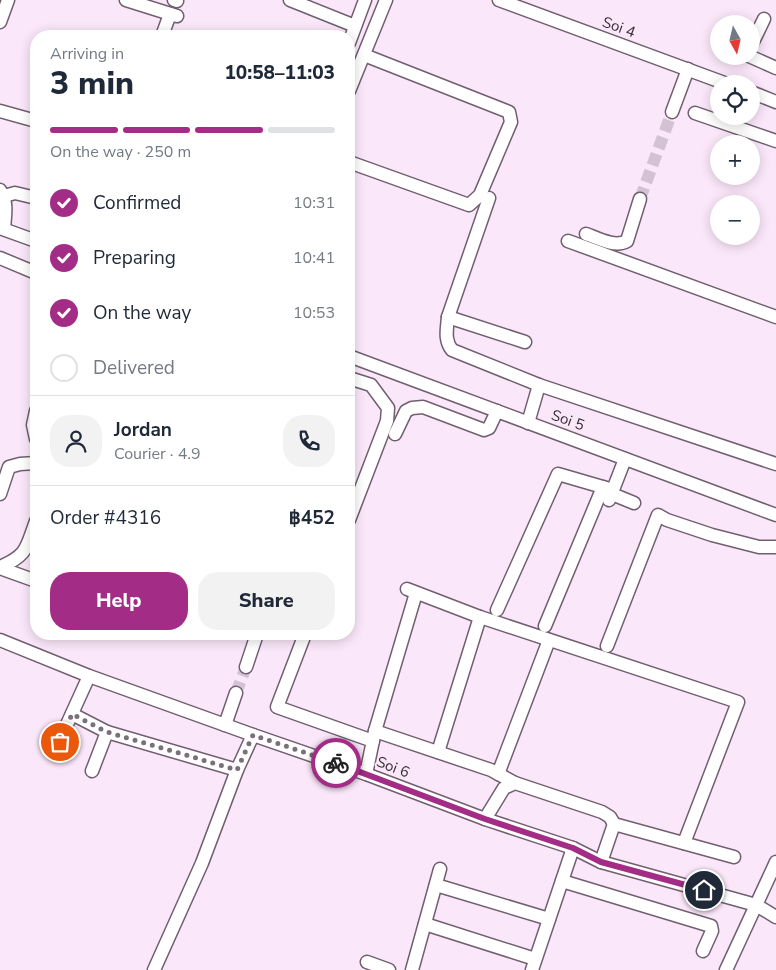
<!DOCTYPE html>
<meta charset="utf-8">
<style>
body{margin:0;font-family:"Nunito Sans",sans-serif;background:#f2f2f3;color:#1f2937;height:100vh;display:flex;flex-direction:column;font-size:19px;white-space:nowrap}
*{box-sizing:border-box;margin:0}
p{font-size:16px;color:#747a83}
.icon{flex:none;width:28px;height:28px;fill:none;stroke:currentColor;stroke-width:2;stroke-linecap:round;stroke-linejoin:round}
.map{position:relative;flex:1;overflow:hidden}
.details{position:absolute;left:30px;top:30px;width:325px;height:610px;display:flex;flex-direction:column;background:#fff;border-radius:20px;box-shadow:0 2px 12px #0003}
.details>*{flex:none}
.needle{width:32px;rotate:172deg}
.buttons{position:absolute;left:710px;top:15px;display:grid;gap:10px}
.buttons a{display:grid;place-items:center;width:50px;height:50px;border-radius:50%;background:#fff;box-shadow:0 2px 12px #0003;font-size:25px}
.pin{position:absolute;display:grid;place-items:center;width:42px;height:42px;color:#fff;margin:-21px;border:2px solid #fff;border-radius:50%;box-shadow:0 1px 5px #0007}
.courier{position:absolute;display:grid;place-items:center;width:50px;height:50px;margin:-25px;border:4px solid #a32d86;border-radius:50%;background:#fff;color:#222;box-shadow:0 1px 6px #0007}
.head em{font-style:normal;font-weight:800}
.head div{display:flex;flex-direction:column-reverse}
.head{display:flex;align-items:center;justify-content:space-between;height:85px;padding:0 20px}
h1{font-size:32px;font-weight:800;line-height:38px}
.bar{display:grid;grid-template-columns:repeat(4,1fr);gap:8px 5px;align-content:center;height:60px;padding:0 20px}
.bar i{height:6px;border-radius:4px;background:#e0e1e3}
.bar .current{background:#a32d86}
.bar p{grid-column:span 4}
.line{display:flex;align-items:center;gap:12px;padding:0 20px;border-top:1px solid #e0e1e3}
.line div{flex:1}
.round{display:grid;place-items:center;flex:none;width:52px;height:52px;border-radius:20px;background:#f2f2f3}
ol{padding:0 20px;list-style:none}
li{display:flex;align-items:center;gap:15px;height:55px}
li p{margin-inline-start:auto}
li .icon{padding:5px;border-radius:50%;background:#a32d86;color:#fff;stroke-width:4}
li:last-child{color:#747a83}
li i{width:28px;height:28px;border:2px solid #e0e1e3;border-radius:50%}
.action{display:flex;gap:10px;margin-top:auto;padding:10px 20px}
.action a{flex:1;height:58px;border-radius:20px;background:#a32d86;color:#fff;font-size:20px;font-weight:800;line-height:58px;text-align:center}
.action a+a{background:#f2f2f3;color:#1f2937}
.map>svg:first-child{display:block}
</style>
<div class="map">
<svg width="776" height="970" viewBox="0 0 776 970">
<rect width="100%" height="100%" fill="#fbe7fa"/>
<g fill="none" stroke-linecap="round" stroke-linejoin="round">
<g stroke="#d3c2d3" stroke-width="12" stroke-dasharray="12 6" stroke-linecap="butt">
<polyline points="640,199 672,112"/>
<polyline points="236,693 246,667"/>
</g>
<defs>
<g id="minor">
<polyline points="126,0 177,16"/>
<polyline points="174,0 177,1"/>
<polyline points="290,0 355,26"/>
<polyline points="499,0 727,84"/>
<polyline points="0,22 8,0"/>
<polyline points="162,36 170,14"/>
<polyline points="349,43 365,0"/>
<polyline points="751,46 764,19"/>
<polyline points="749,56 776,68"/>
<polyline points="349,91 386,0"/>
<polyline points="751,92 776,102"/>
<polyline points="0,111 36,121"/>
<polyline points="672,112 688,69"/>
<polyline points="695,113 776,141"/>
<polyline points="349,162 469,205 480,195 511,122 509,112 364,55"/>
<path d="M 0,190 C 8,202 5,215 4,229"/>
<polyline points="4,196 15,193 36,198"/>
<path d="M 489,198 L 448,317 C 447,329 444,340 452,350 L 539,385"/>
<polyline points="0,228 36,241"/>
<path d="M 586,234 C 597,238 615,248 627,241 L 640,199"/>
<polyline points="568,241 776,317"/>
<polyline points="0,258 36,273"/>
<polyline points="448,317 525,342"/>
<polyline points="349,356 776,515"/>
<polyline points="349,378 371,385 388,408 387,421 349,520"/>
<polyline points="36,411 33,425 36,439"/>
<polyline points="528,423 539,385 776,464"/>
<polyline points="395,434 406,411 412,408 423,407 484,430 489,428 497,411"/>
<polyline points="0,494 9,467 20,464 36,463"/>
<polyline points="612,494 634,503"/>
<polyline points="609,500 625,459"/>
<path d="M 0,567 C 28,555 26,548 36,521"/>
<polyline points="0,568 36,581"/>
<polyline points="407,589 480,617"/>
<polyline points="497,610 558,474 613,490"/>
<polyline points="545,626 603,487"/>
<polyline points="305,634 277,707 373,741"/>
<polyline points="0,640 89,676 253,735 366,774 485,819 573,848 601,862 756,905 776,917"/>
<polyline points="607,646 658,515 667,520 712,535 759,547 776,547"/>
<polyline points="246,667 257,634"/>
<polyline points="72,714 107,732 92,771"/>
<polyline points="225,725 236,693"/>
<polyline points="375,731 491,770 515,783"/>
<polyline points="107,732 237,770"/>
<polyline points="59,742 89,676"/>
<polyline points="438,752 480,617 738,702 684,843"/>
<polyline points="366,774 375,731 416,593"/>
<polyline points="498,774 549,640"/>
<polyline points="485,819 504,788 515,783 602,812 610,817 614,824"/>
<polyline points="601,862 614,824 734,857"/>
<polyline points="562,881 711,926 712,931 703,951"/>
<polyline points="436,885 549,919"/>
<polyline points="425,924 535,959"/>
<polyline points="367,962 389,970"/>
<polyline points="154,970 202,863 237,770 253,735"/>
<polyline points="412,970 440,869"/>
<polyline points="532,970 573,848"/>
<polyline points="726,970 776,862"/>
</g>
</defs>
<use href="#minor" stroke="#715f70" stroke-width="15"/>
<use href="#minor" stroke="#fff" stroke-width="12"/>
</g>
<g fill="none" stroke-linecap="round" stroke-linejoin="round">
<polyline stroke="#7a6f7a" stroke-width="5" stroke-dasharray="0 9" points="60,742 72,714 107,732 237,770 253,735 336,763"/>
<polyline stroke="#a32d86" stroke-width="6" points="336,763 485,819 573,848 601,862 704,890"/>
</g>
<g text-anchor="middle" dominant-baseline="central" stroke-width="4" stroke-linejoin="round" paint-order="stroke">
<g font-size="15" fill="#352e35" stroke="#fbe7fa">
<text transform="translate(619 27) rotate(20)">Soi 4</text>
<text transform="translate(568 420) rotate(20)">Soi 5</text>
<text transform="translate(393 767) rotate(21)">Soi 6</text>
</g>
</g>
</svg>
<div class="buttons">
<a><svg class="needle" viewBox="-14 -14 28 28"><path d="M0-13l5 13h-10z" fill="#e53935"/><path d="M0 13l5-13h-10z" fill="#747a83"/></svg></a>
<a><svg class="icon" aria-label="locate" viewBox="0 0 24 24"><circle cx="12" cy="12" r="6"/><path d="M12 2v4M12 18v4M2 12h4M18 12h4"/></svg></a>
<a>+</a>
<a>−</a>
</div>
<div class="pin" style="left:60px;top:742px;background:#ea580c"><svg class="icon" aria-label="bag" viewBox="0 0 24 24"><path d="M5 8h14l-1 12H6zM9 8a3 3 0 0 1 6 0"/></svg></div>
<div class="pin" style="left:704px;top:890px;background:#1f2937"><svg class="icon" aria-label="home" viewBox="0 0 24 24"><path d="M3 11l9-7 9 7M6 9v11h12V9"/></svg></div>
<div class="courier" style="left:336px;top:763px"><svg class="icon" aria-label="bike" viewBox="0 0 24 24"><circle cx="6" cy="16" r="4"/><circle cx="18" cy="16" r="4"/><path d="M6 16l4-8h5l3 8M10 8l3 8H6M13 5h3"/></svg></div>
<section class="details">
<div class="head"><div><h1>3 min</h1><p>Arriving in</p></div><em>10:58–11:03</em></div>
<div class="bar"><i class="current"></i><i class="current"></i><i class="current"></i><i></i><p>On the way · 250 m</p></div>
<ol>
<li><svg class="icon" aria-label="check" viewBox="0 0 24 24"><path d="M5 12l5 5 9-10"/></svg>Confirmed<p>10:31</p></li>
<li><svg class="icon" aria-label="check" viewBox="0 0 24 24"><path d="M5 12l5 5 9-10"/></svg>Preparing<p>10:41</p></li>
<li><svg class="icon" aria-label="check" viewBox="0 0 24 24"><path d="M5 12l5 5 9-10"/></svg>On the way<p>10:53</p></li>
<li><i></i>Delivered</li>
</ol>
<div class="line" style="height:90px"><a class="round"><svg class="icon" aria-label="person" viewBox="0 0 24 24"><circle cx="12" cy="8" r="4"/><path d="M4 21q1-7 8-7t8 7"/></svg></a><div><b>Jordan</b><p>Courier · 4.9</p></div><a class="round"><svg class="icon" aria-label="phone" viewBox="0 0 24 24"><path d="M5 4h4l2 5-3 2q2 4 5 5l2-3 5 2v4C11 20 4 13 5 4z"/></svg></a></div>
<div class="line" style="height:65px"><div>Order #4316</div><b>฿452</b></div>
<div class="action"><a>Help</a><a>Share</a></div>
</section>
</div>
